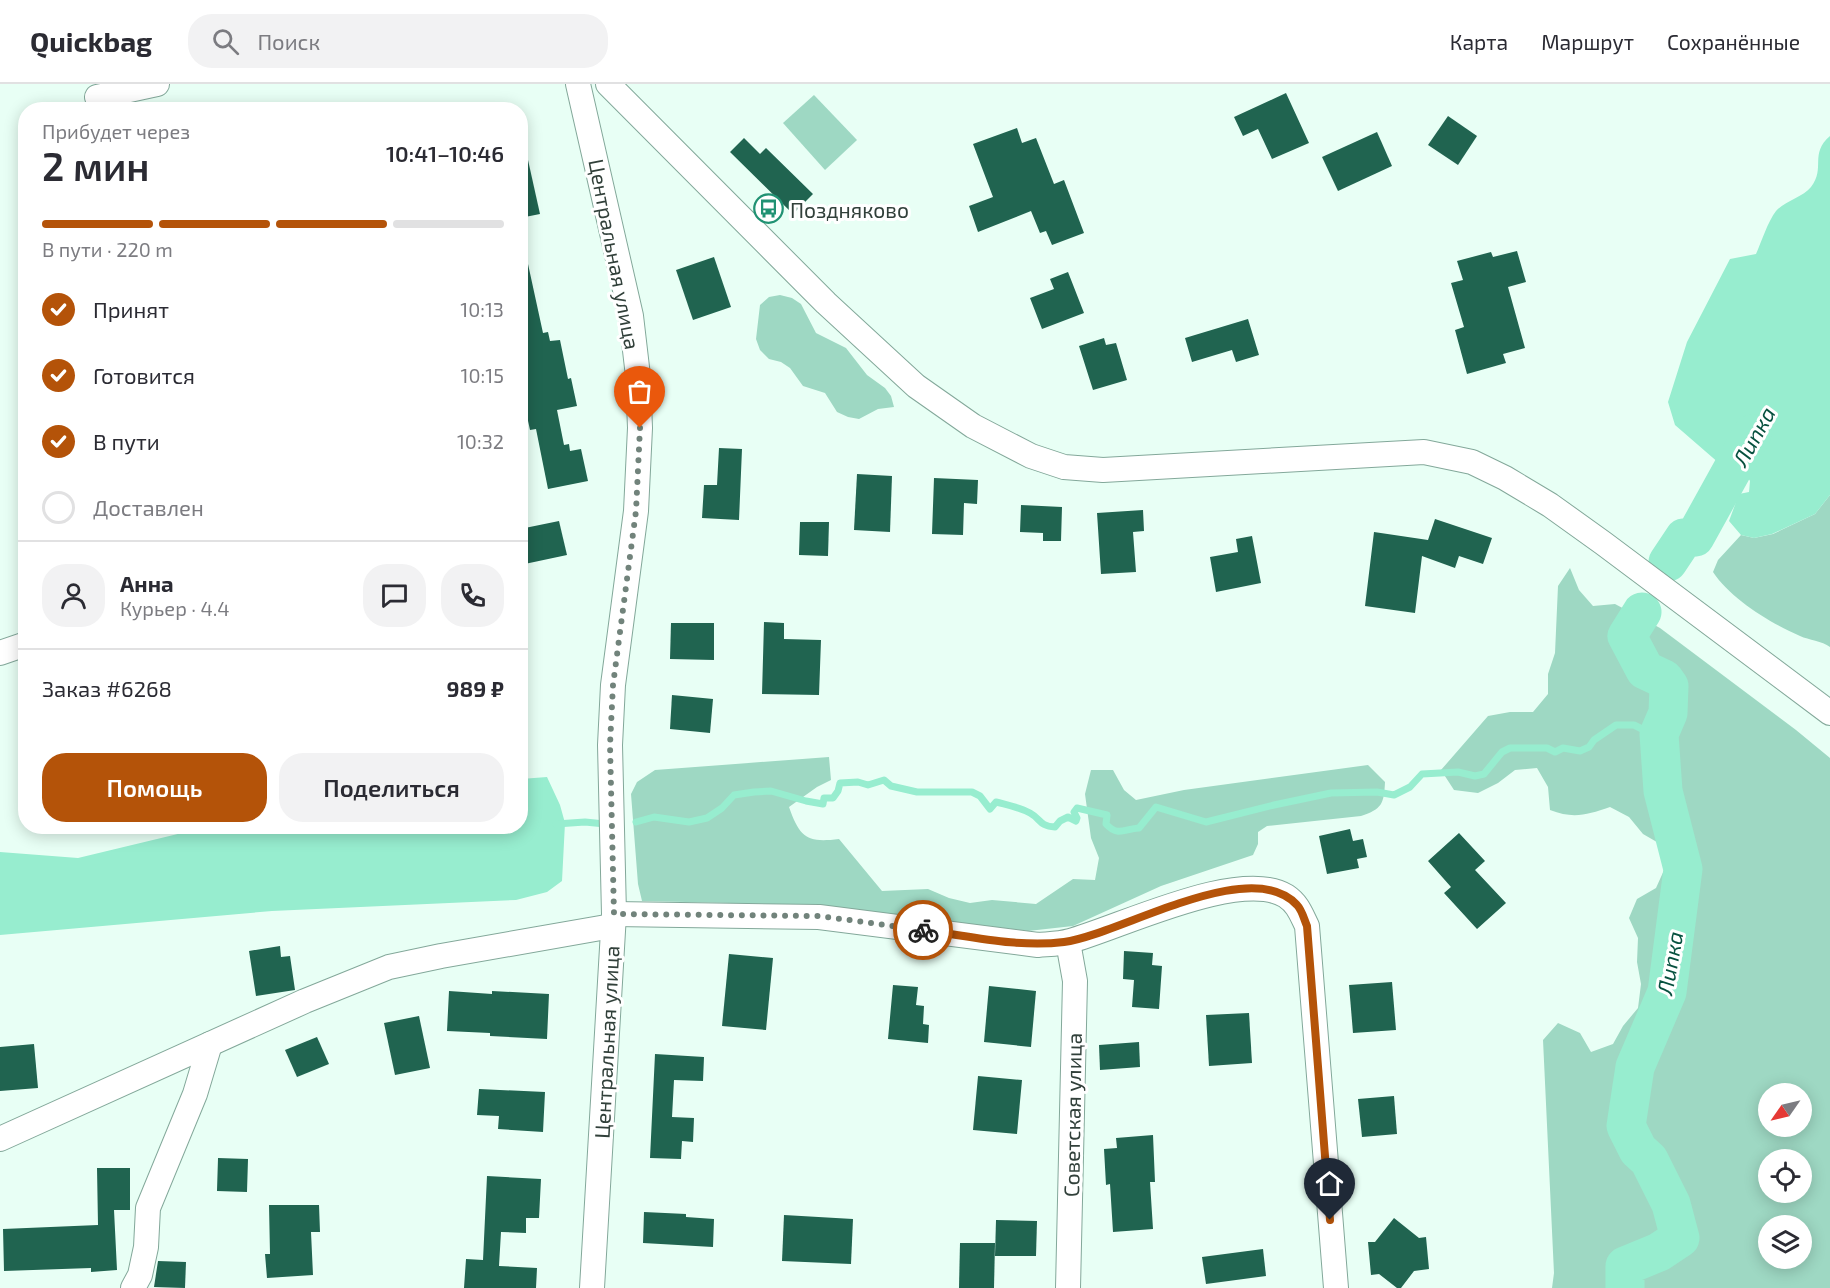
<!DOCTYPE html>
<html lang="ru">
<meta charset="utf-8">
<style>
body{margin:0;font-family:"Exo 2",sans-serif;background:#f2f2f3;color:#2b2b33;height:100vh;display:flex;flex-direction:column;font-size:22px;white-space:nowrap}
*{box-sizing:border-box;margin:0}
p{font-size:20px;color:#7c7c81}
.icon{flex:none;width:33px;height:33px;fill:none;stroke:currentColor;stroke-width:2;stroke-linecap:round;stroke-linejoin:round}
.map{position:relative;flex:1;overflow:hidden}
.side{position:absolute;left:18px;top:18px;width:510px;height:732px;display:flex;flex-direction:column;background:#fff;border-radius:24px;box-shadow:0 3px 15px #0003}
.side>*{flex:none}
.needle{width:39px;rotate:236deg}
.tools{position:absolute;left:1758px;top:999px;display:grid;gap:12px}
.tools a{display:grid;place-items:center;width:54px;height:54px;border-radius:50%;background:#fff;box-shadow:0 3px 15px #0003;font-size:30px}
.pin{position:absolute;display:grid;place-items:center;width:51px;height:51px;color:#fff;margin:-62px -26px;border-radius:50% 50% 50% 0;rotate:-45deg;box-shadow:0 0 6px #0007}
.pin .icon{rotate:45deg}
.courier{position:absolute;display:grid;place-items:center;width:60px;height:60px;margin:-30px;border:4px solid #b45309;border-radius:50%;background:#fff;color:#222;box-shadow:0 2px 8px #0007}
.headline em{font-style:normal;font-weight:600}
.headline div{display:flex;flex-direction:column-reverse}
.headline{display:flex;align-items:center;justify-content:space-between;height:102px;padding:0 24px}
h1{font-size:39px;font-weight:600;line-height:45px}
.bar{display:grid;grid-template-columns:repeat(4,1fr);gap:9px 6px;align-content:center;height:72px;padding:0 24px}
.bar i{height:8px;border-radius:4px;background:#e1e1e2}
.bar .current{background:#b45309}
.bar p{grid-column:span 4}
.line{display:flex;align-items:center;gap:15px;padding:0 24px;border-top:2px solid #e1e1e2}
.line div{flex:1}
.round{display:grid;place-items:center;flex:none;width:63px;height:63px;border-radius:24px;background:#f2f2f3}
ol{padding:0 24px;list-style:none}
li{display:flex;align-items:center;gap:18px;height:66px}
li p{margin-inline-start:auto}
li .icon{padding:6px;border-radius:50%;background:#b45309;color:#fff;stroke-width:4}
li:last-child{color:#7c7c81}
li i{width:33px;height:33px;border:3px solid #e1e1e2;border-radius:50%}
.primary-button{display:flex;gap:12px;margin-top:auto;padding:12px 24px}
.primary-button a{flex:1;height:69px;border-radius:24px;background:#b45309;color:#fff;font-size:24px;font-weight:600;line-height:69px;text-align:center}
.primary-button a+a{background:#f2f2f3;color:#2b2b33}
header{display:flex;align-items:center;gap:36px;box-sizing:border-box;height:84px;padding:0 30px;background:#fff;border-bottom:2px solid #e1e1e2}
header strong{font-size:28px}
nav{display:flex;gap:33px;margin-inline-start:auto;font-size:21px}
.search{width:420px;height:54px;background:#f2f2f3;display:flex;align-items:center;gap:15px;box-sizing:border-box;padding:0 21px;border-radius:24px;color:#7c7c81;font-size:22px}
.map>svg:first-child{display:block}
</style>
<header>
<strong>Quickbag</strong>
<div class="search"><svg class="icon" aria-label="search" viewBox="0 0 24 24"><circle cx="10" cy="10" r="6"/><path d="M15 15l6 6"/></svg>Поиск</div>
<nav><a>Карта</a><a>Маршрут</a><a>Сохранённые</a></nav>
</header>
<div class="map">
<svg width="1830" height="1204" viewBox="0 0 1830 1204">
<rect width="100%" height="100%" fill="#e8fff5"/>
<g fill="#9ed8c3" fill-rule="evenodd">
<polygon points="814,11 857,56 825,86 783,39"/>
<polygon points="780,211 792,214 801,220 816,249 846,264 867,291 885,304 891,312 894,323 878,325 859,335 848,333 837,328 825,309 803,302 790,284 781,278 769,275 760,266 756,255 760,221 769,213"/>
<path d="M 1830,411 L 1830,563 C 1822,557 1809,556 1800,552 C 1770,539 1731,515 1713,488 L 1718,476 L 1741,451 L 1754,454 L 1773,450 L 1815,430 Z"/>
<path d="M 1570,484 L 1579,506 L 1593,522 L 1615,520 L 1660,544 L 1796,646 L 1830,674 L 1830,1204 L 1552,1204 L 1554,1189 L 1543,956 L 1558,939 L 1580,949 L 1591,968 L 1613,960 L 1623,942 L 1638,924 L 1641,900 L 1637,878 L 1638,854 L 1629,834 L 1637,815 L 1656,804 L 1665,784 L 1662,761 L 1643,750 L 1629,733 L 1610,723 C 1587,731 1573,735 1550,726 L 1548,703 L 1537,684 L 1515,686 L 1498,699 L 1478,709 L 1454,706 L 1441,686 L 1488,632 L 1510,628 L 1533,628 L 1548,610 L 1548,590 L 1555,569 L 1558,502 ZM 1768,1010 L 1802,1010 L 1802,1042 L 1768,1042 ZM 1768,1076 L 1802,1076 L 1802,1108 L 1768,1108 ZM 1768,1142 L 1802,1142 L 1802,1174 L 1768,1174 Z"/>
<path d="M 829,673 L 831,696 L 817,703 L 789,723 C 800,754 807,759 839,755 L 882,807 L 928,805 L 949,814 L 970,819 L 992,816 L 1036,820 L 1073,795 L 1095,796 L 1099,774 L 1091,754 L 1085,710 L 1091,686 L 1113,686 L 1124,706 L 1136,716 L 1184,706 L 1368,681 L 1385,698 C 1384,720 1382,725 1361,732 L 1267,742 L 1258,748 L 1258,760 L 1253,771 L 1161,802 L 1073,842 L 1028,847 L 816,821 L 642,817 L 638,800 L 631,710 L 637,698 L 655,686 Z"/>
</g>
<g fill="#97edcf">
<path d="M 1830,52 L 1830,411 L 1815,430 L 1772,450 L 1754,454 L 1741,451 L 1729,437 L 1739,410 L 1749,408 L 1750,397 L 1744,387 L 1732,398 L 1725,397 L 1720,388 L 1720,380 L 1675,341 L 1668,318 L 1687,258 L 1730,175 L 1756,170 C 1761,159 1768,137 1776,127 C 1785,117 1803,113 1811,103 C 1826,84 1809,70 1830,52 Z"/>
<polygon points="547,693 560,721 565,739 562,797 547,808 516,816 272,827 0,851 0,768 78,774 211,742 520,742 521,695"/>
</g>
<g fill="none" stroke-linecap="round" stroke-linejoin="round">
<g stroke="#97edcf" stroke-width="7">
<path d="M 636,738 L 654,733 L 689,738 L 707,734 L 722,724 L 734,711 L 754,708 L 771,707 L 806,717 L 823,720 L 824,714 L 833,714 L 838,707 L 840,699 L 858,698 L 868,701 L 884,696 L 891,702 L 917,708 L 972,708 L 980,712 L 990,725 L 996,718 C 1007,721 1019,723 1030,729 C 1041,735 1039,742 1055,743 L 1060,737 L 1068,733 L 1076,737 L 1077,734 L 1074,728 L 1077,724 L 1107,731 L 1106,740 C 1118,753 1124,745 1139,744 L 1156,723 L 1206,738 L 1274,721 L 1331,709 L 1377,708 L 1394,711 L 1410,703 L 1422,690 L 1458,688 L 1475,692 L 1484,690 L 1502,668 L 1510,664 L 1547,664 L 1555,668 L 1563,664 L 1580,667 L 1589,663 L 1594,656 L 1616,641 L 1634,641 L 1650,649 L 1659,650"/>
<polyline points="556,740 585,738 605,740"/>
</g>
<g stroke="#97edcf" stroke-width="39">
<polyline points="1668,478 1684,454 1695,453 1752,350"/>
<polyline points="1625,1204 1625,1182 1659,1168 1680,1154 1671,1120 1649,1076 1638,1066 1626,1042 1635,983 1667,908 1683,785 1663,707 1659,650 1668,629 1669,602 1664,595 1645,586 1627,552 1642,528"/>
</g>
</g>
<g fill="#206450">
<polygon points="1286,9 1309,59 1272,75 1258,45 1243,52 1234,33"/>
<polygon points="1448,32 1477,52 1458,81 1428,61"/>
<polygon points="1017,44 1022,59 1036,54 1054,100 1064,96 1084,149 1052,161 1046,147 1040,149 1031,127 978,148 969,122 993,113 973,60"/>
<polygon points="1377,48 1392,82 1338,107 1322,73"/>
<polygon points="744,54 760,70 766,64 813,110 793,130 730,68"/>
<polygon points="520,76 528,76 540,130 520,134"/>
<polygon points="1517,167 1526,198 1508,203 1525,264 1503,270 1506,279 1467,290 1455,246 1464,243 1451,199 1463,196 1457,177 1491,168 1493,173"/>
<polygon points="714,173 731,223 693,236 676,186"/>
<polygon points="528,180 543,249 548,248 550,257 560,256 568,295 571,294 577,322 557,326 564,361 569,360 570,367 581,365 588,397 548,405 536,345 530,346 520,300 520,181"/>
<polygon points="1068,188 1084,229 1042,245 1030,214 1054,205 1050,195"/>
<polygon points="1248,235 1259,271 1236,278 1232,266 1192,278 1185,254"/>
<polygon points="1104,254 1106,261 1116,259 1127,296 1093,306 1079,262"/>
<polygon points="719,364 742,365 739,436 702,434 704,401 717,401"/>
<polygon points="857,390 892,392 890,448 854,446"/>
<polygon points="934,394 978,396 977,420 964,419 963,451 932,450"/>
<polygon points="1021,421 1062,423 1061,457 1043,457 1043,449 1020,448"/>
<polygon points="1143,426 1144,447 1133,448 1136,488 1101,490 1097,429"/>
<polygon points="1435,435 1492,454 1483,480 1459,472 1455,484 1422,472 1415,529 1365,522 1374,448 1428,456"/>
<polygon points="559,437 567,471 520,481 520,445"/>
<polygon points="800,438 829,438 828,472 799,471"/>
<polygon points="1252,452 1261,499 1216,508 1210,473 1238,468 1236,455"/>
<polygon points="764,538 784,539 784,555 821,556 819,611 762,610"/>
<polygon points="671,539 714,539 714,576 670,575"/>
<polygon points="672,611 713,615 710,649 670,645"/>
<polygon points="1350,745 1353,757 1363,755 1367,773 1357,775 1359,784 1327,790 1319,752"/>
<polygon points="1459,749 1485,777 1475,786 1506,819 1477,845 1444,809 1451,803 1428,777"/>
<polygon points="280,862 281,873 290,872 295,906 256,912 249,867"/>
<polygon points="1124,867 1153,869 1152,881 1162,882 1159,925 1132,923 1134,896 1123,895"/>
<polygon points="729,870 773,874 766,946 722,942"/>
<polygon points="1392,898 1396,946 1353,949 1349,901"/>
<polygon points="893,901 918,903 916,921 924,922 923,940 929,941 928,959 888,955"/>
<polygon points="989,902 1036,907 1031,963 984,958"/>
<polygon points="449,907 492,910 492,907 549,910 547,955 490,952 490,949 447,947"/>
<polygon points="1249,929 1252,979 1209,982 1206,931"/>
<polygon points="419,932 430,984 395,991 384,939"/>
<polygon points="317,953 329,980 297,993 285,966"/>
<polygon points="1139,958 1140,983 1100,986 1099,961"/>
<polygon points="34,960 38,1004 0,1007 0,963"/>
<polygon points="655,970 704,973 703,997 674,996 672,1033 694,1034 693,1058 682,1057 681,1075 650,1074"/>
<polygon points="978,992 1022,996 1017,1050 973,1046"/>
<polygon points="479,1005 545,1008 543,1048 498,1045 499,1032 477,1031"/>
<polygon points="1394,1012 1397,1050 1362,1053 1358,1015"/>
<polygon points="1153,1051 1155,1098 1150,1098 1153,1145 1113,1148 1110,1100 1106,1101 1104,1065 1117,1064 1116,1054"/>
<polygon points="218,1074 248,1075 247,1108 217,1107"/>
<polygon points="97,1084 130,1084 130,1126 114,1126 117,1186 91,1188 91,1184 4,1187 3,1145 98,1141"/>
<polygon points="487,1092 541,1095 539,1134 526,1134 526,1149 501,1148 499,1182 537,1184 536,1204 464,1204 466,1175 483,1176"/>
<polygon points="269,1121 319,1121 320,1148 311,1148 313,1191 267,1194 265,1170 270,1170"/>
<polygon points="644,1128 686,1130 686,1133 714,1135 713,1163 643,1159"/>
<polygon points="784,1131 853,1135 851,1180 782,1177"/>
<polygon points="1394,1134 1419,1154 1426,1153 1429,1185 1414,1187 1401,1204 1397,1204 1379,1190 1371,1191 1368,1158 1375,1158"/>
<polygon points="996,1136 1037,1137 1036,1172 995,1172"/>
<polygon points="960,1159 995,1159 994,1204 959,1204"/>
<polygon points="1263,1165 1266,1192 1206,1200 1202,1173"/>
<polygon points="158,1177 186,1178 185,1204 154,1203"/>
</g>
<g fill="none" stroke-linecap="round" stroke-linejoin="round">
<defs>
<g id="minor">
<polyline points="578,0 631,232 638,292 640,344 636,427 613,601 610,661 614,830 592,1204"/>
<polyline points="608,0 826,219 916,302 973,342 1031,372 1064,383 1103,386 1424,368 1472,378 1505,394 1550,421 1603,459 1830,629"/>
<polyline points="97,13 157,0"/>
<polyline points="0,569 26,560"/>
<path d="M 614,830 L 819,833 L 1038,861 C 1049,860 1060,860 1070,857 C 1121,843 1240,784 1286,812 C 1298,820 1301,830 1307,842 L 1336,1204"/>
<polyline points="0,1055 305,917 389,883 441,872 612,842"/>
<polyline points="133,1204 140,1191 146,1163 148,1124 195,1010 210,960"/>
<polyline points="1068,1204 1075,897 1068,858"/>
</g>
</defs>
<use href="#minor" stroke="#83a89a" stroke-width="26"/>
<use href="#minor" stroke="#fff" stroke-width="24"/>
</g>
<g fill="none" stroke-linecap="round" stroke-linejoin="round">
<polyline stroke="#71837b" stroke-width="6" stroke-dasharray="0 10.8" points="640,344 636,427 613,601 610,661 614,830 819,832 923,846"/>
<path stroke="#b45309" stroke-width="8" d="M 923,846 C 969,852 1018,864 1064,858 C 1119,851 1251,770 1297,821 C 1302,826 1304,835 1307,842 L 1330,1136"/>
</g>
<defs>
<symbol id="bus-ring" viewBox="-11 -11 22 22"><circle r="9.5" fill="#fff" stroke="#219273" stroke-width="1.5"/><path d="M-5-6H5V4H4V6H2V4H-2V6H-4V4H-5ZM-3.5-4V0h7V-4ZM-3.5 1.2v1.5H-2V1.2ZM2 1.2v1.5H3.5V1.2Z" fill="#219273"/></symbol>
</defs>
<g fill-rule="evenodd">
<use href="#bus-ring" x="752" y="108" width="33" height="33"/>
</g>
<g text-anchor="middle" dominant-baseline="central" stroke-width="6" stroke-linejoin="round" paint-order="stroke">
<g font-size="21" fill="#31403a" stroke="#fff" text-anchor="start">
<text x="790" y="125">Поздняково</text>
</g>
<g font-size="21" fill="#31403a" stroke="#fff">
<text transform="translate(615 170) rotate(79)">Центральная улица</text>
<text transform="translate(606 958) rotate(-87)">Центральная улица</text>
<text transform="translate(1072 1031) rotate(-89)">Советская улица</text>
</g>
<g font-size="22" font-style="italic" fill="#07513f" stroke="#fff">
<text transform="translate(1753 352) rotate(-61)">Липка</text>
<text transform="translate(1669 879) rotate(-80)">Липка</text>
</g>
</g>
</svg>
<div class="tools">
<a><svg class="needle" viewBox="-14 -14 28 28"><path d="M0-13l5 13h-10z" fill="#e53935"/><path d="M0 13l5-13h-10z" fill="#7c7c81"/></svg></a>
<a><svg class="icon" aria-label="locate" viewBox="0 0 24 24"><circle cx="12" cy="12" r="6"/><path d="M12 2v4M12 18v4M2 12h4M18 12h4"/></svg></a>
<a><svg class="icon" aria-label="layers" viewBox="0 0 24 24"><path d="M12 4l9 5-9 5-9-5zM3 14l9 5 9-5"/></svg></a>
</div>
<div class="pin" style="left:640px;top:344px;background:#ea580c"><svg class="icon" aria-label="bag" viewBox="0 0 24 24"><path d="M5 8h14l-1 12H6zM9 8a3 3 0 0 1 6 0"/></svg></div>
<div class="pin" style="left:1330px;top:1136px;background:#1f2937"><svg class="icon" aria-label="home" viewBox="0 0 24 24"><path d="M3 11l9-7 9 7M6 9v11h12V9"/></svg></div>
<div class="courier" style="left:923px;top:846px"><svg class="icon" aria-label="bike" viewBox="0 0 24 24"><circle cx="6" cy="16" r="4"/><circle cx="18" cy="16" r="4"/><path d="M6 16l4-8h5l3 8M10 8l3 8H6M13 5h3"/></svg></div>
<section class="side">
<div class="headline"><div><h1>2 мин</h1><p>Прибудет через</p></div><em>10:41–10:46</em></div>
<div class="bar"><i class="current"></i><i class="current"></i><i class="current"></i><i></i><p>В пути · 220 m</p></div>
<ol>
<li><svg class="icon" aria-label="check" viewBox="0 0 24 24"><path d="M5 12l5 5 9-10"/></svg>Принят<p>10:13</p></li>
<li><svg class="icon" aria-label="check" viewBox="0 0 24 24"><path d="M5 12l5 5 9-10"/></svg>Готовится<p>10:15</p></li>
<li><svg class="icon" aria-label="check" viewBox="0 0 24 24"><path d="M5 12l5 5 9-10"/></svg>В пути<p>10:32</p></li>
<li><i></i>Доставлен</li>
</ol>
<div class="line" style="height:108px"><a class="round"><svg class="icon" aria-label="person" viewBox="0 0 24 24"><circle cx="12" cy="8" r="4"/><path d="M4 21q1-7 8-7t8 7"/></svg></a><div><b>Анна</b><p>Курьер · 4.4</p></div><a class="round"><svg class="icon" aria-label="chat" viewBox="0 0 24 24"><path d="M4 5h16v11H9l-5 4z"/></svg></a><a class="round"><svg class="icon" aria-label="phone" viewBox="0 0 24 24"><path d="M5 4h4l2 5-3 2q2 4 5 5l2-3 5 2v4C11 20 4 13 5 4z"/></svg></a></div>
<div class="line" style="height:78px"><div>Заказ #6268</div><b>989 ₽</b></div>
<div class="primary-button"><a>Помощь</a><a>Поделиться</a></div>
</section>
</div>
